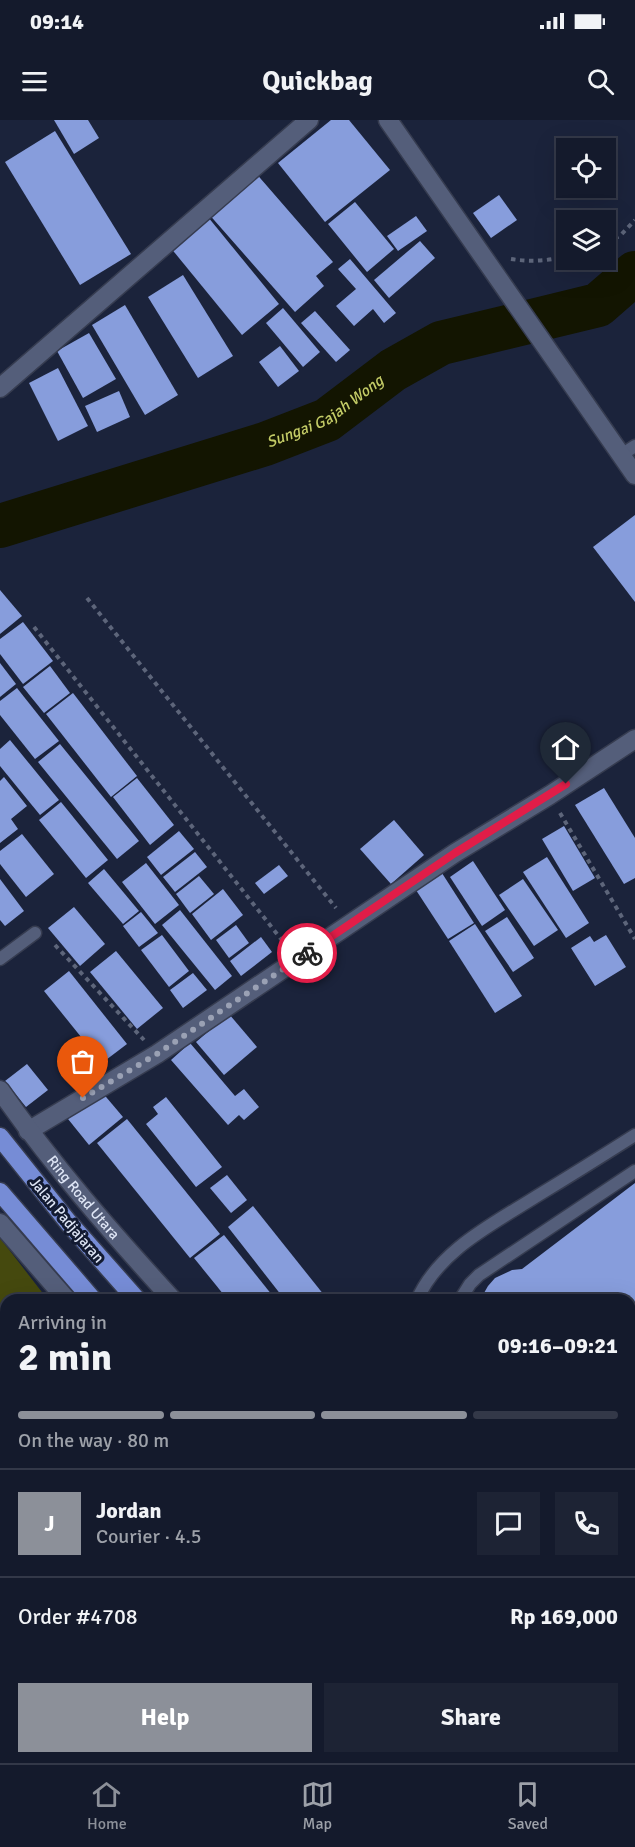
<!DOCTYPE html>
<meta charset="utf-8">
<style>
body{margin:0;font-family:Signika,sans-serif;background:#1d2334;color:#f1f3f6;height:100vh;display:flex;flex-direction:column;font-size:22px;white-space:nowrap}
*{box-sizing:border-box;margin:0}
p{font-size:20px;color:#9da1a9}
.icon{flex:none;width:33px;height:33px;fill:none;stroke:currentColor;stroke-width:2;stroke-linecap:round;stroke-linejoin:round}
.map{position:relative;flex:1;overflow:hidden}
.panel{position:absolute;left:0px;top:1174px;width:636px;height:470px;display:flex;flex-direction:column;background:#141a2c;border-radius:18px 18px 0 0;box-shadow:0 6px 24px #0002,0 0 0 2px #333848}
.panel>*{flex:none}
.controls{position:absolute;left:556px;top:18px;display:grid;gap:12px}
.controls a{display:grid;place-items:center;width:60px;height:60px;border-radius:0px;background:#141a2c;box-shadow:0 6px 24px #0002,0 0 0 2px #333848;font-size:30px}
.pin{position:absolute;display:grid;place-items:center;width:51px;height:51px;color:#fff;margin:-62px -26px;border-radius:50% 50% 50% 0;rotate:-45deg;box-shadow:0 0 6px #0007}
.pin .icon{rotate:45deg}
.courier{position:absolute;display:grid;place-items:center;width:60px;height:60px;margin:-30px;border:4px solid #e11d48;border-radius:50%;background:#fff;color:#222;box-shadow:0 2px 8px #0007}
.head em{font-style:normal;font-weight:700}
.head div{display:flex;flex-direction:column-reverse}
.head{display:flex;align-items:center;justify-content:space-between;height:102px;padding:0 18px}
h1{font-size:39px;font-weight:700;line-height:45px}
.bar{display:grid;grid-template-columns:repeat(4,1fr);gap:9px 6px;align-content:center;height:72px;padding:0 18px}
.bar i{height:8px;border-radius:4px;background:#333848}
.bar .on{background:#8c9099}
.bar p{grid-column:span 4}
.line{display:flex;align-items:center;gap:15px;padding:0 18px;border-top:2px solid #333848}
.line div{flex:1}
.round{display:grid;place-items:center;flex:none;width:63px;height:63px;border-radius:0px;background:#1d2334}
.cta{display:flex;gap:12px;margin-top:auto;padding:12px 18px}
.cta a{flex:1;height:69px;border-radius:0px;background:#8c9099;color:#fff;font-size:24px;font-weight:700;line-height:69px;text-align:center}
.cta a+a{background:#1d2334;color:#f1f3f6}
.status{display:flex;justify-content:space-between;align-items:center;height:42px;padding:0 30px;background:#141a2c;direction:ltr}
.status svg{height:16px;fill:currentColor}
header{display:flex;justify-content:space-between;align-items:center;height:78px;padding:0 18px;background:#141a2c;font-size:27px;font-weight:700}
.tab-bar{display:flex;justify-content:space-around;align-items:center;height:84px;border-top:2px solid #333848;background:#141a2c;font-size:16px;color:#9da1a9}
.tab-bar a{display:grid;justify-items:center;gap:3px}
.tab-bar .on{color:#8c9099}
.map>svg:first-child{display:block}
</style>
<div class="status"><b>09:14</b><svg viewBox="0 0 49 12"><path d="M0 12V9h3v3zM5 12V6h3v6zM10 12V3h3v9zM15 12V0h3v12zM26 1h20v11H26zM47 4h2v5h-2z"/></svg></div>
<header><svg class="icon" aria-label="menu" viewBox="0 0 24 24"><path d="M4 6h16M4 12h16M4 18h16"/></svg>Quickbag<svg class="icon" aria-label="search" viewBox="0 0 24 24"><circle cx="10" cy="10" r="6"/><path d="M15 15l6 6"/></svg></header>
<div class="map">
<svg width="635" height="1643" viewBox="0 0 635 1643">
<rect width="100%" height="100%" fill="#1b233b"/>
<polygon fill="#45490e" points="0,1118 48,1180 6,1180 6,1331 0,1329"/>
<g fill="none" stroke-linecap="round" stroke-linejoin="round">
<path stroke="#131501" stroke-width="44" id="s1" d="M 0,406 L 265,324 L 327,300 L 393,250 L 441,223 L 598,185 L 635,153"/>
</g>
<g fill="#879ddc">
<polygon points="54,0 88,0 99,18 74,34"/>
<polygon points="331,0 349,0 390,50 325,102 278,43"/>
<polygon points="55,11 131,134 80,165 5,42"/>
<polygon points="254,51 333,142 316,156 324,166 295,192 207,92"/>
<polygon points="499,75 517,100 491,118 473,93"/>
<polygon points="355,82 394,129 367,152 328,104"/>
<polygon points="416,96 427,111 398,131 387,116"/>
<polygon points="208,97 279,184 242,215 170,127"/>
<polygon points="420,121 435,138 389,178 374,160"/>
<polygon points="350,139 396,193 384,203 373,189 354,206 336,186 356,169 338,149"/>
<polygon points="183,155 233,236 198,258 148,177"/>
<polygon points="125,185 178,275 145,295 92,205"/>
<polygon points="283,188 320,232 303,247 266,203"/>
<polygon points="315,191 350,230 336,242 301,203"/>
<polygon points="89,213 116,259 83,278 57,231"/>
<polygon points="280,226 299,251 278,267 259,242"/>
<polygon points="58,248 88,306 58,321 29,263"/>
<polygon points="119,271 130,297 97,312 85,286"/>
<polygon points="635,395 635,482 593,427"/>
<polygon points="0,470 22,496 0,514"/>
<polygon points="23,502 53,541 23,564 0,534 0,519"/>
<polygon points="0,543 16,564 0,577"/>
<polygon points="50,546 70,573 44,593 23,567"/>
<polygon points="17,568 59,621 35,639 0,595 0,581"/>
<polygon points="73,573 137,656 111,677 46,594"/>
<polygon points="10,620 59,680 40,695 0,646 0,629"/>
<polygon points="60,624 139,721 117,739 38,642"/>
<polygon points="4,657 27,686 11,699 18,709 0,723 0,661"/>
<polygon points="137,658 174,705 150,725 113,677"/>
<polygon points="604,668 635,718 635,758 624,764 575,685"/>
<polygon points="61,682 108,740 86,758 39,700"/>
<polygon points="394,700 424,735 391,764 360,729"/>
<polygon points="564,706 595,758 573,771 542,719"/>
<polygon points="179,711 194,729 161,755 147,737"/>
<polygon points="22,714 54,754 26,777 0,744 0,731"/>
<polygon points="195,732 207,747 175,772 163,757"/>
<polygon points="547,737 589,803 566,818 523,752"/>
<polygon points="473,741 505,790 482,806 450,757"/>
<polygon points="146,743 179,785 155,804 122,762"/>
<polygon points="279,745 288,756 264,774 255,763"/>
<polygon points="104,749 139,791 123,804 88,763"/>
<polygon points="440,750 474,803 448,819 414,767"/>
<polygon points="199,756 214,774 190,793 176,774"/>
<polygon points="0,759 24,791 5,806 0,800"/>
<polygon points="523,759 558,810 534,826 499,775"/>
<polygon points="223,769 243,795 211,820 192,794"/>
<polygon points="74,787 105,824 80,846 48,808"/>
<polygon points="180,790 232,856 215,870 162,805"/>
<polygon points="141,792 158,813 139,827 123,806"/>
<polygon points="507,797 534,838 513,852 485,811"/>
<polygon points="475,804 522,876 495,893 449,821"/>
<polygon points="236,805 249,823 229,838 216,820"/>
<polygon points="162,815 189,851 169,867 141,830"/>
<polygon points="606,815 626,847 595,866 571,828 590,816 594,822"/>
<polygon points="261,817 272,832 241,856 230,841"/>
<polygon points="116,831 163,888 137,909 90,852"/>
<polygon points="69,851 127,924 102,943 44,871"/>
<polygon points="193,853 207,870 183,888 170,870"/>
<polygon points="229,894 257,927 224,955 196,922"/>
<polygon points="190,923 235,976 244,969 259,987 244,1000 239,995 228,1005 171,940"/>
<polygon points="27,944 48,970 26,987 5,961"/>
<polygon points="101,971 123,997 89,1025 68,999"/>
<polygon points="166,977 222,1047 196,1067 146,1004 158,994 153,987"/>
<polygon points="127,999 220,1114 190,1138 97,1023"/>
<polygon points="227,1055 247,1080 231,1093 210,1068"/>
<polygon points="635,1063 635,1354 630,1351 630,1180 480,1180 488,1166 495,1158 512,1150 522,1149"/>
<polygon points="253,1086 324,1175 317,1180 285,1180 228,1107"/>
<polygon points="224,1115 276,1180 228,1180 194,1138"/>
<polygon points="6,1449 6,1477 0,1470 0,1454"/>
<polygon points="0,1535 6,1542 6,1620 0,1613"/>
<polygon points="25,1638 51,1638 55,1643 18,1643"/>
<polygon points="136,1638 163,1638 169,1643 132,1643"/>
<polygon points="415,1638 458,1638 461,1643 409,1643"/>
</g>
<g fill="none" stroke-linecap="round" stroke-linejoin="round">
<defs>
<g id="service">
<polyline points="621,335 635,326"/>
<polyline points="0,839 35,813"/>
<path d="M 417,1180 C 439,1130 493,1104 537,1076 C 570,1056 602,1036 635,1015"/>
<polyline points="460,1180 470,1164 479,1155 635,1051"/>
<polyline points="630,1387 635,1392"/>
</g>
<g id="minor">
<polyline points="388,0 635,355"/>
<polyline points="0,268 309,0"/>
<polyline points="28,1011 157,934 455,733 550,675 635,619"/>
<polyline points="0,1400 6,1396"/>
<polyline points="115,1638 119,1643"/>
<polyline points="245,1638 249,1643"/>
</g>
<g id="tertiary">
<path id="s2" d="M 0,970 C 52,1045 112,1113 173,1180"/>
<polyline points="0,1103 67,1180"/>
<polyline points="630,1583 635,1587"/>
<polyline points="575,1638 582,1643"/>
</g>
<g id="trunk">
<polyline points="0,1017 68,1102 137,1180"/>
<polyline points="0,1072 93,1180"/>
<polyline points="630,1619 635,1623"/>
<polyline points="605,1638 612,1643"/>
</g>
</defs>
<use href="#service" stroke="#363c50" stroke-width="15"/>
<use href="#minor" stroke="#363c50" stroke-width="21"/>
<use href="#tertiary" stroke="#363c50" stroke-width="21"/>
<use href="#trunk" stroke="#363c50" stroke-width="21"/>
<g stroke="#5d657a" stroke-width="4" stroke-dasharray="4.5 4.5" stroke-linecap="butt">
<polyline points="606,122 620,116 635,100"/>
<path d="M 511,139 C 530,142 549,141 567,136"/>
<polyline points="87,478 336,788"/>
<polyline points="34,507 285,824"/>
<polyline points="560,693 635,819"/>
<polyline points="55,825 144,920"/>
</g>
<use href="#service" stroke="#545e7a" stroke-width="12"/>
<use href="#minor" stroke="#545e7a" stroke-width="18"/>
<use href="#tertiary" stroke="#545e7a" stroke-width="18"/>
<use href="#trunk" stroke="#768cd6" stroke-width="18"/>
</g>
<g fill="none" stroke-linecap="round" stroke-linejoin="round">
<polyline stroke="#9aa1b4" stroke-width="6" stroke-dasharray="0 10.8" points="83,978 157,934 307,833"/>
<polyline stroke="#e11d48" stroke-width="8" points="307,833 455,733 566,664"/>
</g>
<g text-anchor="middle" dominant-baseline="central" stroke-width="6" stroke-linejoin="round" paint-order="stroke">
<g font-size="15" fill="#dee5f5" stroke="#121a31">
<text stroke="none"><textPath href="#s2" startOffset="136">Ring Road Utara</textPath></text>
<text transform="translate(67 1100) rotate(50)">Jalan Padjajaran</text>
</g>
<g font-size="16" font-style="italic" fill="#c3cb66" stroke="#121a31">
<text stroke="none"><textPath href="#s1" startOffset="346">Sungai Gajah Wong</textPath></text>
</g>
</g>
</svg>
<div class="controls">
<a><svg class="icon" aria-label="locate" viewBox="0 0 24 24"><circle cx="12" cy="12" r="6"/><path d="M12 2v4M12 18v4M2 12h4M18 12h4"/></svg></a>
<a><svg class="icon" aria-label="layers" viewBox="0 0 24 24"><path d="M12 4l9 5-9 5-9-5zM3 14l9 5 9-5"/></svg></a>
</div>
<div class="pin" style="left:83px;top:978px;background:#ea580c"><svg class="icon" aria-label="bag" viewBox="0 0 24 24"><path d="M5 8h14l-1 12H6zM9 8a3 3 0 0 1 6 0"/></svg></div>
<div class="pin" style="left:566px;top:664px;background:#1f2937"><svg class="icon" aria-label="home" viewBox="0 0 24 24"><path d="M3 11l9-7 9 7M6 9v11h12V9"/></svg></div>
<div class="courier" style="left:307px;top:833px"><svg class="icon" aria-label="bike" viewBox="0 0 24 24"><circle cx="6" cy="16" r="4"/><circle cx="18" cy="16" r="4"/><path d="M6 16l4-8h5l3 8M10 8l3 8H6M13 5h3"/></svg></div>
<section class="panel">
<div class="head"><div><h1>2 min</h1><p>Arriving in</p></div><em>09:16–09:21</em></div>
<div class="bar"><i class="on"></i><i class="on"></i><i class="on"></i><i></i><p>On the way · 80 m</p></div>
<div class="line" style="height:108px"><b class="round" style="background:#8c9099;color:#fff">J</b><div><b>Jordan</b><p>Courier · 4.5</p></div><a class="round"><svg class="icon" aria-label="chat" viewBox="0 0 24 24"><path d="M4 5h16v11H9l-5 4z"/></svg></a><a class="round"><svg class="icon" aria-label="phone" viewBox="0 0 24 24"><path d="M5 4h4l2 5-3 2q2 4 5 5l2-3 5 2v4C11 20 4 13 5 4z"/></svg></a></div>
<div class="line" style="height:78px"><div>Order #4708</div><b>Rp 169,000</b></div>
<div class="cta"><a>Help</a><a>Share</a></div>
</section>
</div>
<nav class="tab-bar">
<a class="on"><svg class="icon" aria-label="home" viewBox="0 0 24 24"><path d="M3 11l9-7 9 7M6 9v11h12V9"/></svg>Home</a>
<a><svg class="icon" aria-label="map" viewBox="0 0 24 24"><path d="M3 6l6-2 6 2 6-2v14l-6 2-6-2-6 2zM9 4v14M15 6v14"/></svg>Map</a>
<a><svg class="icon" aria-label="saved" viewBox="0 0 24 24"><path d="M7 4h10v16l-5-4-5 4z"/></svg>Saved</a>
</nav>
